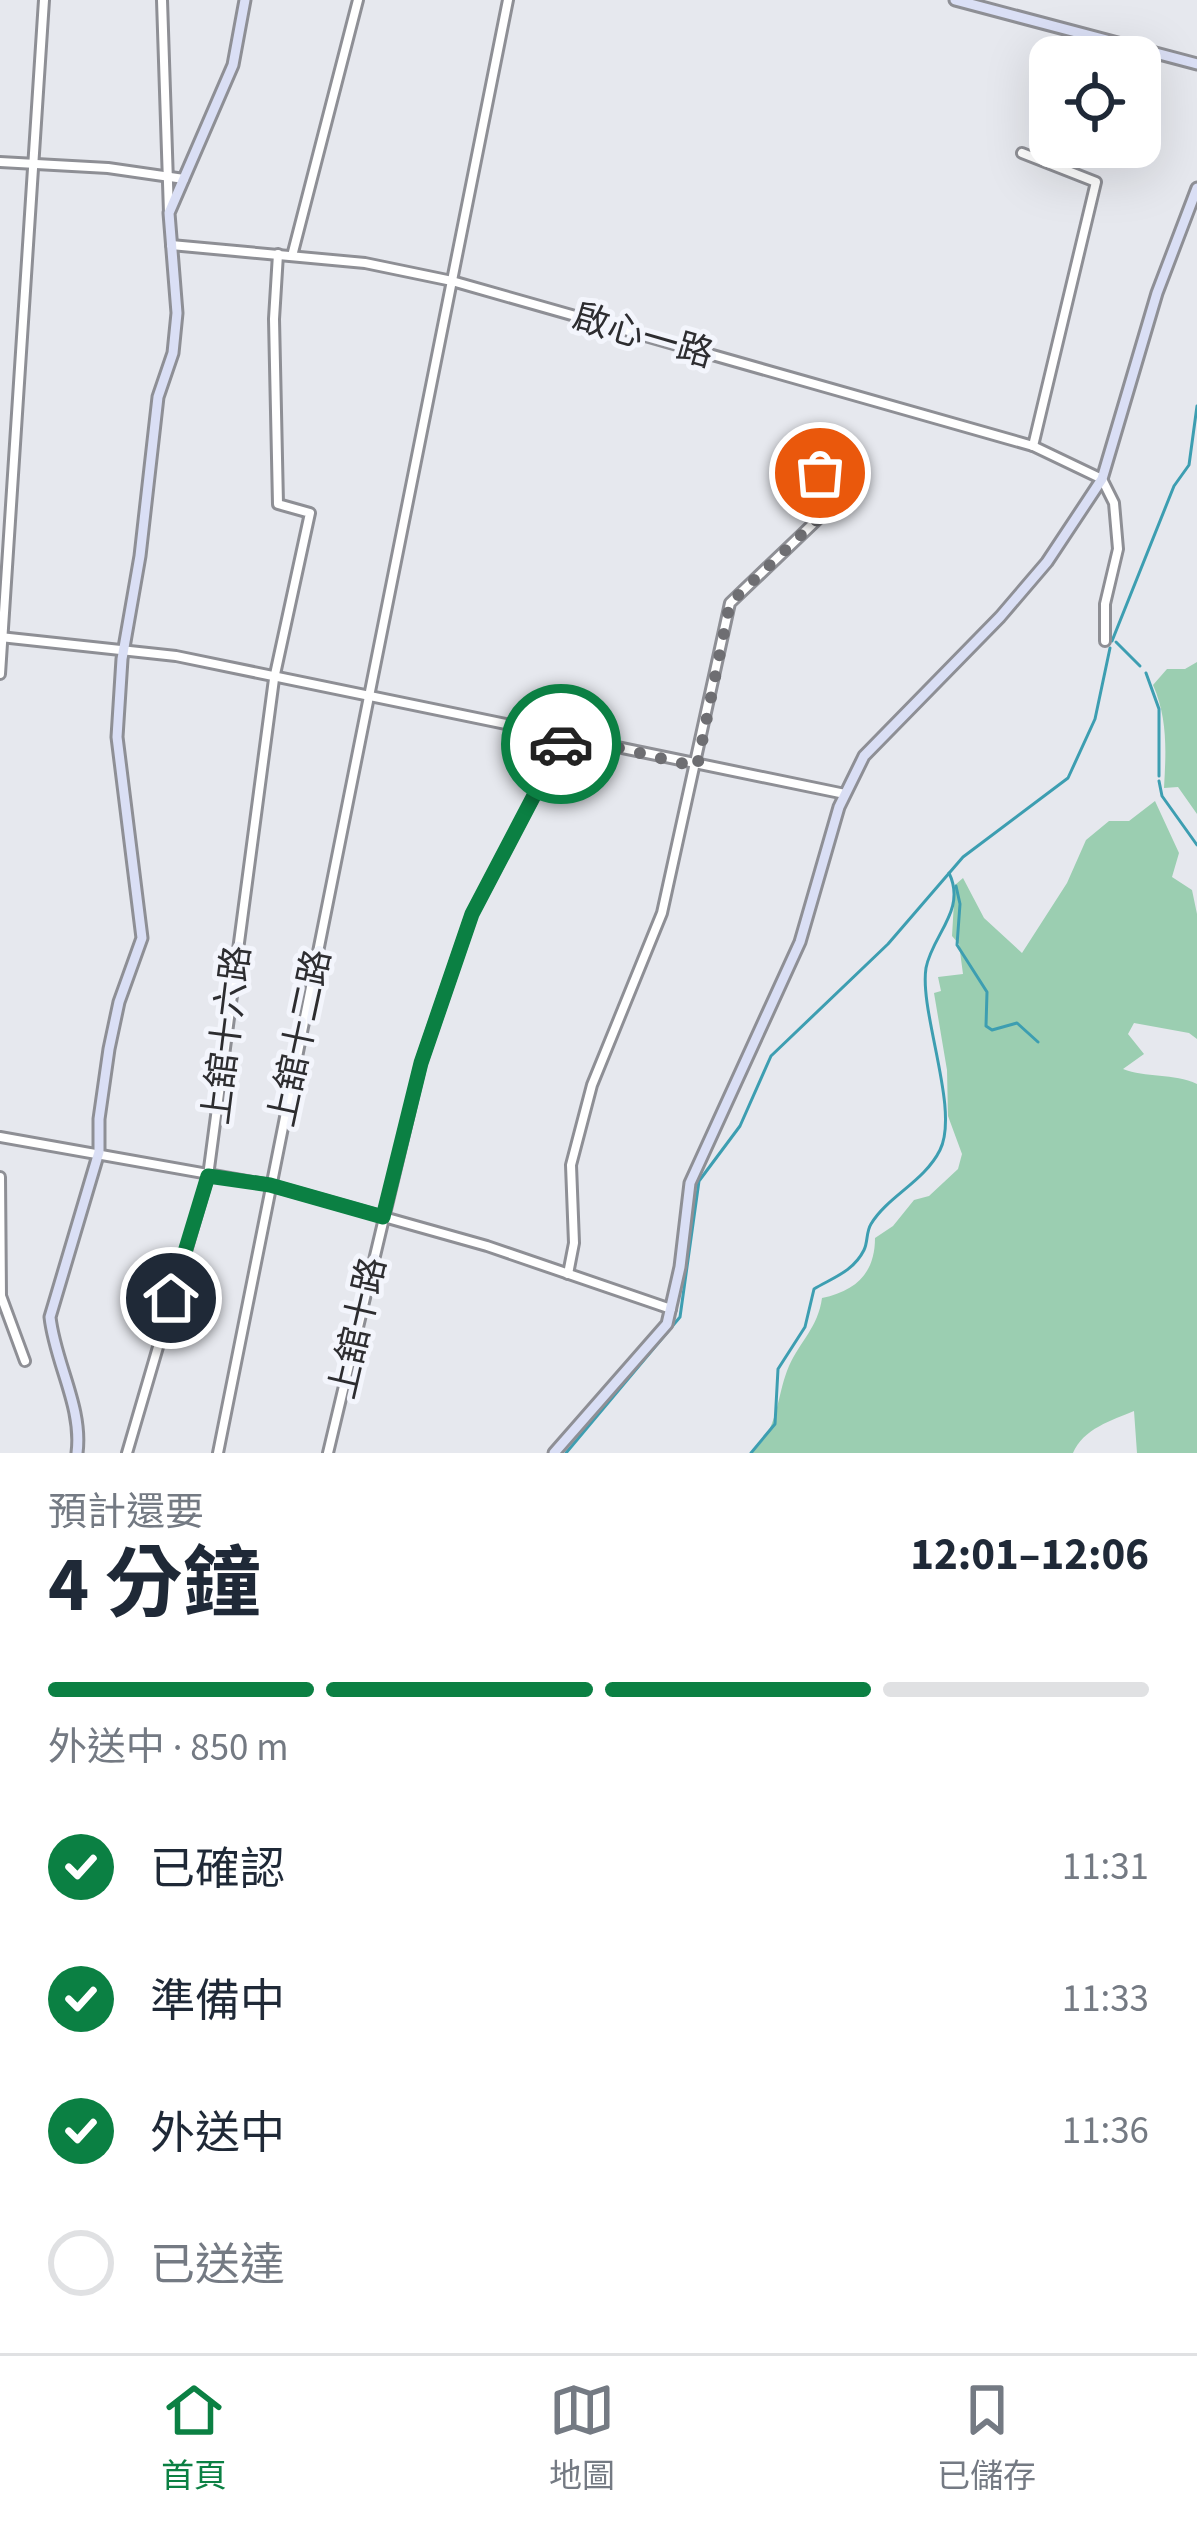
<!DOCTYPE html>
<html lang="zh-TW">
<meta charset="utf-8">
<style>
body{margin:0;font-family:"Source Sans 3","Noto Sans TC",sans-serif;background:#f2f2f3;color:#1f2937;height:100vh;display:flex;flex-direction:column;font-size:45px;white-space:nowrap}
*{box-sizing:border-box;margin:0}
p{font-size:39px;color:#747a83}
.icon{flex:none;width:66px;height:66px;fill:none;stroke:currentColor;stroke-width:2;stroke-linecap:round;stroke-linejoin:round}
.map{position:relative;height:1453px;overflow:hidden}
.sheet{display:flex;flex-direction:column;background:#fff;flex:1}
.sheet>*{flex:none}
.buttons{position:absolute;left:1029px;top:36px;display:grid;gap:24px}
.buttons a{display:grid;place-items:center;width:132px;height:132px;border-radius:24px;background:#fff;box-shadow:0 12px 48px #0002;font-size:60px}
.pin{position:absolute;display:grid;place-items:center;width:102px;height:102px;color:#fff;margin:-51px;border:6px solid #fff;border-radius:50%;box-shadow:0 3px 12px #0007}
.courier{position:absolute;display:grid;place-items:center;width:120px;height:120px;margin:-60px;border:9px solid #0b8043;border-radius:50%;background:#fff;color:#222;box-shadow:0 3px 15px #0007}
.summary em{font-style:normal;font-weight:700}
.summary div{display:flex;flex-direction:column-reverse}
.summary{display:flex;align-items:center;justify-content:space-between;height:204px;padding:0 48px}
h1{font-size:78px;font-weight:700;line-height:90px}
.bar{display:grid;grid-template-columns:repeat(4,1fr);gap:18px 12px;align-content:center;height:144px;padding:0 48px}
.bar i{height:15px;border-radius:9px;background:#e0e1e3}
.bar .selected{background:#0b8043}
.bar p{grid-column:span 4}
ol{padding:0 48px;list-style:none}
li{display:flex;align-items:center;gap:36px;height:132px}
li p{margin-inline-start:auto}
li .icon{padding:12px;border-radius:50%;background:#0b8043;color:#fff;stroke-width:4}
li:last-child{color:#747a83}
li i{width:66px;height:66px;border:6px solid #e0e1e3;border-radius:50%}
.dock{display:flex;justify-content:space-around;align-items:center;height:168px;border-top:3px solid #e0e1e3;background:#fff;font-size:33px;color:#747a83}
.dock a{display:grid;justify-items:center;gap:6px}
.dock .selected{color:#0b8043}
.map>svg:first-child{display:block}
</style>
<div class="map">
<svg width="1197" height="1453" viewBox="0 0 1197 1453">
<rect width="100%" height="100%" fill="#e6e8ee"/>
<g fill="#9bceb1">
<path d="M 1197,662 L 1197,814 L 1178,787 L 1164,788 C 1166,752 1168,719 1153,685 L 1167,669 L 1185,669 Z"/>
<path d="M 1155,801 L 1179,853 L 1172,877 L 1192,890 L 1197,914 L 1197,1039 L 1189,1033 L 1134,1023 L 1128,1034 L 1144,1054 L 1123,1069 C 1145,1078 1174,1073 1197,1084 L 1197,1453 L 1137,1453 L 1134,1411 C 1112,1420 1083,1429 1073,1453 L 751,1453 C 779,1431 776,1396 789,1366 C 801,1340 818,1327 822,1298 C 856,1291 875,1273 875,1238 L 893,1226 L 914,1200 L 929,1196 L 958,1169 L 962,1154 L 948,1116 L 947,1070 L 934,993 L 941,991 L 938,977 L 963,974 L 959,944 L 952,936 L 955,885 L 963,878 L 984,918 L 1022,953 L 1067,883 L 1086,840 L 1109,821 L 1129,821 Z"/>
</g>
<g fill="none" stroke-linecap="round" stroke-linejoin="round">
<g stroke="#3d9eb1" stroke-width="3">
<polyline points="1112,641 1174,486 1189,465 1197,406"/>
<polyline points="1116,642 1140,666"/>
<polyline points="1146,673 1159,709 1159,776"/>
<polyline points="1159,781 1162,796 1197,845"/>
<polyline points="956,886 960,904 957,945 987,992 986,1026 992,1030 1017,1023 1038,1042"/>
<polyline points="566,1453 680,1317 699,1181 740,1126 771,1056 888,944 963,857 1068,778 1095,719 1110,648"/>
<path d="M 751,1453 L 775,1424 L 778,1369 L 805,1327 L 814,1289 C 832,1278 853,1272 864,1250 C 868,1242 866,1232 871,1224 C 888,1196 924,1182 940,1150 C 960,1110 919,1012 926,968 C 932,935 967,910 949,873"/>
</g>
<defs>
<g id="street">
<polyline points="162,0 169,213"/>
<polyline points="1022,153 1096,182 1033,446"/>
<polyline points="0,162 108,168 184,179"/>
<polyline points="171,245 365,263 452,281 1033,446 1102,479 1114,503 1118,549 1105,604 1105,641"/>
<polyline points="292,256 358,0"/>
<polyline points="0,637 176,656 845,794"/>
<polyline points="0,674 44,0"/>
<polyline points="0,1137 270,1185 487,1246 671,1309"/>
<polyline points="0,1177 1,1296 25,1361"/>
<polyline points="568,1274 574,1243 571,1165 592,1085 662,913 730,603 818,519 820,473 800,454"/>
<polyline points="127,1453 208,1176 274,679 310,513 278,504 274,319 278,254"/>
<polyline points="218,1453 508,0"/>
<polyline points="328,1453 421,1063 472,914 566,735"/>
</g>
<g id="secondary">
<polyline points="955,0 1197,64"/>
<path d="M 77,1453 C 83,1407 55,1363 50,1317 L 99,1152 L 99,1119 L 109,1049 L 119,1002 L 142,938 L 117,737 L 122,659 L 140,556 L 158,397 L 173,353 L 177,313 L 169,213 L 233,65 L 245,0"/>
<polyline points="554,1453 667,1324 680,1267 690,1183 800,942 839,807 864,756 1000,617 1047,562 1102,479 1157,293 1197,188"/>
</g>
</defs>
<use href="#street" stroke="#8e8f95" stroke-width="14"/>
<use href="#secondary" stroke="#8e8f95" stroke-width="15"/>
<use href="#street" stroke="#fff" stroke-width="8"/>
<use href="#secondary" stroke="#dadff5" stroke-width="9"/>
</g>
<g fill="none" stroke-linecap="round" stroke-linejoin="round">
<polyline stroke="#6e6e72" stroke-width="12" stroke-dasharray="0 21.6" points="561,744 566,735 697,767 730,603 818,519 820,473"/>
<polyline stroke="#0b8043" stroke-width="15" points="171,1298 208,1176 270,1185 383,1217 421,1063 472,914 561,744"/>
</g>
<g text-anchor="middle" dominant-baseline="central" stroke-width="10" stroke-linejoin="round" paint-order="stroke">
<g font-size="36" fill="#2d2d30" stroke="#f3f5fc">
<text transform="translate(643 336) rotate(16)">啟心一路</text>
<text transform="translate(227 1035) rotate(-83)">上舘十六路</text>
<text transform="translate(300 1038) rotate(-78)">上舘十二路</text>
<text transform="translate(358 1328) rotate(-77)">上舘十路</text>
</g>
</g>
</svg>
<div class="buttons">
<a><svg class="icon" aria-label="locate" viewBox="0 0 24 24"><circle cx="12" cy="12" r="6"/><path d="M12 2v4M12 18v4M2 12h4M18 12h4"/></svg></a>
</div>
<div class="pin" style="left:820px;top:473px;background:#ea580c"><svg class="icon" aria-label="bag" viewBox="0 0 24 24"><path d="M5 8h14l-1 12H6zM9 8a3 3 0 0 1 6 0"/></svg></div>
<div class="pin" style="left:171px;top:1298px;background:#1f2937"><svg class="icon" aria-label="home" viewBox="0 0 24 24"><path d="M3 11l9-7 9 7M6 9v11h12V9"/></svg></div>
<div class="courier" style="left:561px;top:744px"><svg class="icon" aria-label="car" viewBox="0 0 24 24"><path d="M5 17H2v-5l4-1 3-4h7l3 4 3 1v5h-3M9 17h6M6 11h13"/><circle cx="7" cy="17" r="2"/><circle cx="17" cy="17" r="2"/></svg></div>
</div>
<section class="sheet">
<div class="summary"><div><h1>4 分鐘</h1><p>預計還要</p></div><em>12:01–12:06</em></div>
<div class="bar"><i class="selected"></i><i class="selected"></i><i class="selected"></i><i></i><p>外送中 · 850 m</p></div>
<ol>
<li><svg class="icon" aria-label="check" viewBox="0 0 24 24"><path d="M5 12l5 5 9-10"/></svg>已確認<p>11:31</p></li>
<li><svg class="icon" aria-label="check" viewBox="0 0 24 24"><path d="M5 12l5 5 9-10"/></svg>準備中<p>11:33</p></li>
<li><svg class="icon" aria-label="check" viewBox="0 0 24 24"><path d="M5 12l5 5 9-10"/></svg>外送中<p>11:36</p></li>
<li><i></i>已送達</li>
</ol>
</section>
<nav class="dock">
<a class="selected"><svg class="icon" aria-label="home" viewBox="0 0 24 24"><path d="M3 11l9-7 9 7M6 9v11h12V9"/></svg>首頁</a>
<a><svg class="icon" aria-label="map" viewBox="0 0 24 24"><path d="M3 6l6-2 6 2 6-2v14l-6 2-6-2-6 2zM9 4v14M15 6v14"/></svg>地圖</a>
<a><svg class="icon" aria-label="saved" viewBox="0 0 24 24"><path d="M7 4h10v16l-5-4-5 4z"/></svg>已儲存</a>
</nav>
